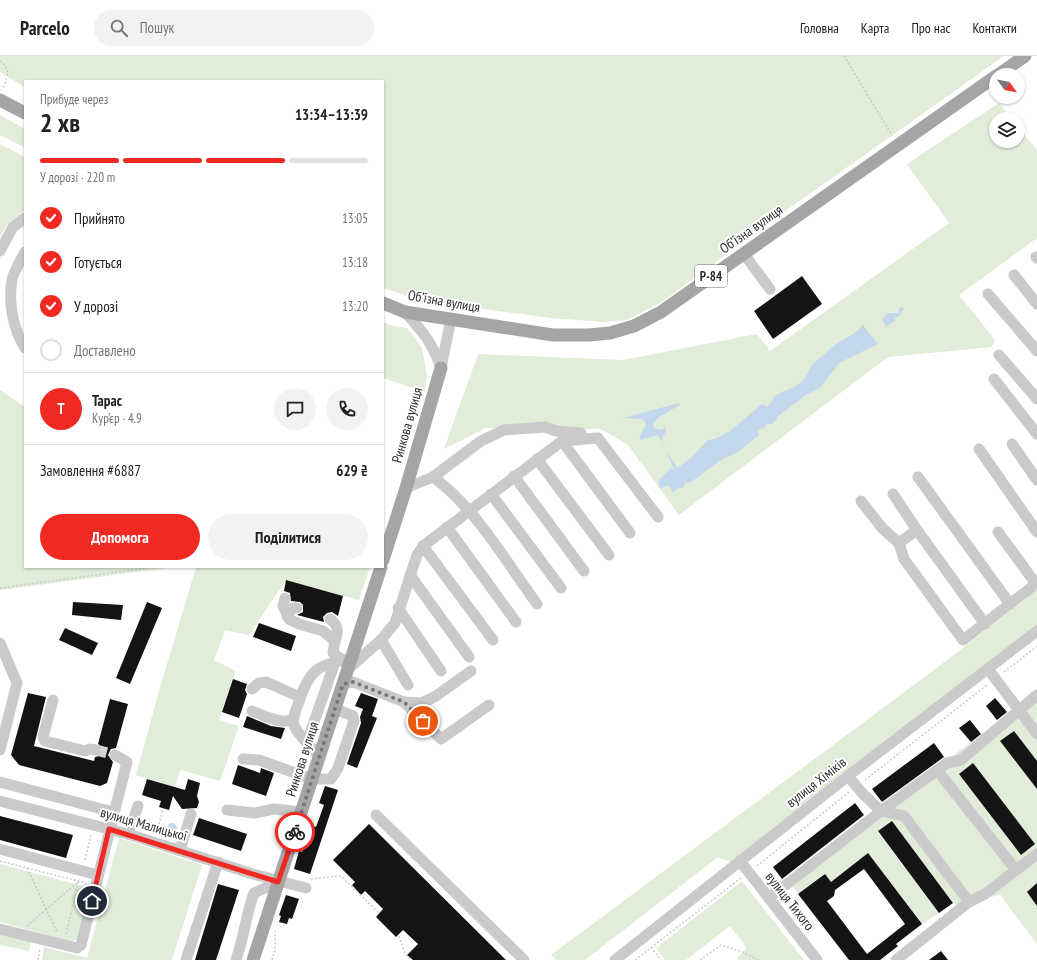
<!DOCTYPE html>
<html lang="uk">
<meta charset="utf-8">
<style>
body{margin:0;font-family:"PT Sans Narrow",sans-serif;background:#f2f2f2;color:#202124;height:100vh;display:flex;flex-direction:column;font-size:15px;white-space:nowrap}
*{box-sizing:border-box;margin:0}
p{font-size:13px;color:#757577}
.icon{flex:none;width:22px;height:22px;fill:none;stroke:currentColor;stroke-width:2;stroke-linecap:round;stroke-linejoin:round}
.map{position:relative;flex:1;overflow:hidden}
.panel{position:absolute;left:24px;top:24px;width:360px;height:488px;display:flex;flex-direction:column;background:#fff;border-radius:0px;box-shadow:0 1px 3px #0004}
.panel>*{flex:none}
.needle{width:26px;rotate:123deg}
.fabs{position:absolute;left:989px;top:12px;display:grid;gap:8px}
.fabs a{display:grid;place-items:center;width:36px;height:36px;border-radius:50%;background:#fff;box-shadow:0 1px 3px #0004;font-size:20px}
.pin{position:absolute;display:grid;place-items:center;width:34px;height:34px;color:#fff;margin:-17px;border:2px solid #fff;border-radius:50%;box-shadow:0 1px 4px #0007}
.courier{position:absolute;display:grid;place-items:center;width:40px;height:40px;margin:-20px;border:3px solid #f02922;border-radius:50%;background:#fff;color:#222;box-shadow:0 1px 5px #0007}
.headline em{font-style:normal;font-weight:600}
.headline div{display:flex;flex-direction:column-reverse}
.headline{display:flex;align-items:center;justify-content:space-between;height:68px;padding:0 16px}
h1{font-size:26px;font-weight:600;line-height:30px}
.bar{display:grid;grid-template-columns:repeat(4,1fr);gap:6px 4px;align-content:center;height:48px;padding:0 16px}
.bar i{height:5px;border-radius:3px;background:#e0e0e0}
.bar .selected{background:#f02922}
.bar p{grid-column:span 4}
.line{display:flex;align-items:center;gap:10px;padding:0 16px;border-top:1px solid #e0e0e0}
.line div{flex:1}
.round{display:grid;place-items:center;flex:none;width:42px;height:42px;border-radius:21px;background:#f2f2f2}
ol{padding:0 16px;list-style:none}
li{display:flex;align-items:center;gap:12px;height:44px}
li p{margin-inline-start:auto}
li .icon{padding:4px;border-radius:50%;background:#f02922;color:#fff;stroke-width:4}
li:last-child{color:#757577}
li i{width:22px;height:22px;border:2px solid #e0e0e0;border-radius:50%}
.primary-button{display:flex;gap:8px;margin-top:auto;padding:8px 16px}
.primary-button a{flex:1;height:46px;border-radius:24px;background:#f02922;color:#fff;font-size:16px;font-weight:600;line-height:46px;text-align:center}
.primary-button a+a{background:#f2f2f2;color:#202124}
header{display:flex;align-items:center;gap:24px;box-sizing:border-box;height:56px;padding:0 20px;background:#fff;border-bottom:1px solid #e0e0e0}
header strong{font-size:19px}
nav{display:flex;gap:22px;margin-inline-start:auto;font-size:14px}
.search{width:280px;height:36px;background:#f2f2f2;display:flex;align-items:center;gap:10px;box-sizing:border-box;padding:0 14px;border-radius:22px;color:#757577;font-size:15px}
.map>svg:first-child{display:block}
</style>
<header>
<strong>Parcelo</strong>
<div class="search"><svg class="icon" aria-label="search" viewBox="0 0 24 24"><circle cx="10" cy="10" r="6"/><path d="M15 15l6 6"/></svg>Пошук</div>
<nav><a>Головна</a><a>Карта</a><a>Про нас</a><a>Контакти</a></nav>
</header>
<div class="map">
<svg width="1037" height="904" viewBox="0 0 1037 904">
<rect width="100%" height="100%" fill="#fff"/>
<g fill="#e1ecd9">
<polygon points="0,0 1004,0 756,176 662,246 627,264 604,266 551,262 423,245 383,232 383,25 25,25 25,31 0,16"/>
<polygon points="999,47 1012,63 996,63 996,85 1018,85 1018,71 1037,94 1037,182 959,239 995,284 992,291 888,301 679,459 628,389 601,373 486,372 444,393 478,298 623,304 757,278 770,295 949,167 907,108"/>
<polygon points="0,59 25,73 25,92 0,79"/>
<polygon points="0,88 25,101 25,154 7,169 0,181"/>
<polygon points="383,266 394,270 407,272 422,292 427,321 425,336 383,322"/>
<polygon points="0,334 25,351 25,511 175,511 0,534"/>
<polygon points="196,511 370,511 359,544 286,524 249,579 225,574 214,604 236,615 219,664 239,670 220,725 180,714 175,731 136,719 159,635"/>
<polygon points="1037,534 1037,570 732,807 718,801 585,904 556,904 551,899 950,602"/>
<polygon points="1037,635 1037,888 1000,839 969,846 959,854 892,765 878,776 939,857 922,868 868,797 831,826 825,818 799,839 789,826"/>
<polygon points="119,782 202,809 172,904 42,904 44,891 87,902"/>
<polygon points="0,808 90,832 78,882 72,886 0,866"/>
<polygon points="742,825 804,904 738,904 737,902 747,892 730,870 686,904 665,904 656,892"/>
<polygon points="0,876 31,885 29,895 0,889"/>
</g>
<g fill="#c3d8ed">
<polygon points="902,251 904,253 898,261 894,262 896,264 886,271 882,263 887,257 899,257 898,253"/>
<path d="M 863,269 L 878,288 L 839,307 L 820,332 L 806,339 L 777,361 L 777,363 L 772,368 L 767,368 L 763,373 L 760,373 L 758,375 L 759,379 L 738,396 L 721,404 L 691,426 L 685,427 L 683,432 L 679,432 L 673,436 L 668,429 L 660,433 L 658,425 L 671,412 L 674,413 C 670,403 663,385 657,379 L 641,384 L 639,382 L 646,368 L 643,363 L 623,362 L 679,347 L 680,349 L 659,361 L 653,368 L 654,372 L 661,374 L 666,371 L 665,378 L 662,381 L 662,387 L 677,412 L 691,402 L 708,384 L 715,383 L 730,375 L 762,348 L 767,351 L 771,347 L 774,340 L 796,330 L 804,324 L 812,309 L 821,301 L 836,288 L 856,276 Z"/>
<polygon points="170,767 174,767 178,772 171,777 164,774"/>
</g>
<g fill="#141414" fill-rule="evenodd">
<polygon points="802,220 822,248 773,283 754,255"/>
<polygon points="286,524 343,540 338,560 332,556 327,557 323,561 324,566 297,559 303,556 303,549 300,546 291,545 290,537 284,535"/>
<polygon points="73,546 123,549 121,564 72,559"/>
<polygon points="147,546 162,552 130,628 116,622"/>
<polygon points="259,567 296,580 291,595 253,581"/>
<polygon points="65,572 98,587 92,599 59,584"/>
<polygon points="233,623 247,628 245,634 247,638 239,662 222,656"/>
<polygon points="28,637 46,641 34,690 94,705 95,701 99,700 103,696 102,691 98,688 110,643 128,648 116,692 111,693 108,699 113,706 107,727 100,730 19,709 11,699"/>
<polygon points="361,637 378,643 372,660 377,662 357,712 347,708 361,667 360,661 363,653 355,650"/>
<polygon points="995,642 1007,656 997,664 986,650"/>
<polygon points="247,660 271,670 285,672 281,683 243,671"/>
<polygon points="970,664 981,678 971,686 959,672"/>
<polygon points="1014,675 1037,705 1037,733 1000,685"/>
<polygon points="934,687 944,701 882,746 872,733"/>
<polygon points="973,707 1035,788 1021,799 959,718"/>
<polygon points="238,709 260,717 261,712 274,717 266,740 232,728"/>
<polygon points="147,723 185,734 188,723 200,727 197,740 199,746 197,752 182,753 173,740 169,754 159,751 161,745 142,739"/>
<polygon points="325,730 338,734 310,818 294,813 299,795 302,796 311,770 316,771 324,749 319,747"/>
<polygon points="855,747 864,759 782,823 773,811"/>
<polygon points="0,760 73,779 66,802 0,784"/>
<polygon points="199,762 247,778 241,795 193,779"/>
<polygon points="892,765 953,847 939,857 878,775"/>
<polygon points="369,768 506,904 413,904 407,899 418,888 403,874 396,881 376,861 383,853 365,835 361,839 352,829 355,826 333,804"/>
<path d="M 868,797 L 922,868 L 896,888 L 898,890 L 880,904 L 849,904 L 798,838 L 825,818 L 831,826 ZM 864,813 L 905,868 L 867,898 L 827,845 L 834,840 L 835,834 Z"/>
<polygon points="1037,827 1037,850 1027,836"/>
<polygon points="218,828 239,834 216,904 195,904"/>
<polygon points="286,839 299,843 292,863 289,862 287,868 279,866 281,860 279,859"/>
<polygon points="941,895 948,904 929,904"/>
</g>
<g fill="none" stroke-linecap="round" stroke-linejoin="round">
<polyline stroke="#d5d5d5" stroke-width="11" stroke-dasharray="11 5.5" stroke-linecap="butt" points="96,694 115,699"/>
<g stroke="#cacaca" stroke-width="1.5" stroke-dasharray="2 2" stroke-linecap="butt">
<polyline points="844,0 892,79"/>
<path d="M 0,5 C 12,13 7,23 2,34"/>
<polyline points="0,532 154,511"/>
<polyline points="1004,616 1037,590"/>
<polyline points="865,724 987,629"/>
<polyline points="157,776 163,753"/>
<polyline points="85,804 91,779"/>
<polyline points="0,805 86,827"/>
<polyline points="757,810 849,736"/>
<polyline points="27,812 57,876"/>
<polyline points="311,823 337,820 342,821 379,857"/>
<polyline points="27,870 79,825"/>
<polyline points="66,878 79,823"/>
<polyline points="399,880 405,898 411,904"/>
<polyline points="651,891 661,904"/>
<polyline points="38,904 40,893"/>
<polyline points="272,904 275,894 275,875"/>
<polyline points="635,904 741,822"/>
<polyline points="700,904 721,889 743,896 758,904"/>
</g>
<g stroke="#cacaca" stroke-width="11">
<polyline points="0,195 13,171 25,162"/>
<path d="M 25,196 C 21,204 14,215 12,224 C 8,247 13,273 25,292"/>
<polyline points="744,198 770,233"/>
<polyline points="1036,201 1037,202"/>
<polyline points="1014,219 1037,248"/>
<polyline points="988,238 1037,295"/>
<path d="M 405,256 C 423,276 432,286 441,312"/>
<polyline points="999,299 1037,343"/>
<polyline points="441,312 451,263"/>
<polyline points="994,323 1037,378"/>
<polyline points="562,385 630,477"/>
<polyline points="1012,388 1037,424"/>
<polyline points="979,393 1037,476"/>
<polyline points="537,403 609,499"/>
<polyline points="514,420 584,515"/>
<polyline points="433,421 481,385 504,374 545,371 556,375 581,377"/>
<polyline points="918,421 1010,548"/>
<path d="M 406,432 L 433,421 C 475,451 506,506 537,548"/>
<polyline points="491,438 561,532"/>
<polyline points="893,438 917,474 899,487 904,503 963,584 1037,527"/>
<polyline points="861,445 883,473 899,487"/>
<polyline points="447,471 516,566"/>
<polyline points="917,474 985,568"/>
<polyline points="998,476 1036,528"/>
<polyline points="423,490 493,584"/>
<polyline points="410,519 469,601"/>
<polyline points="285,542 283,550 289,563 299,568 323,575 335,585 333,597 343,604"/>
<polyline points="398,552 441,615"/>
<polyline points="287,560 292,552 297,552"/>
<path d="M 330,563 C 338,569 339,575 335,585"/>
<polyline points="381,584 408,629"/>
<polyline points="0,587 17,627 0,694"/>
<polyline points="348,613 381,584 395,567 417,499 423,490 562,385 598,382 658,461"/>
<polyline points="988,613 1037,678"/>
<polyline points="343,628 353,626 404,646 422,647 436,640 471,615"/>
<polyline points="252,633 259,627 266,626 300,641"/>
<polyline points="53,644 43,681 45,685 85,695 90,693 96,694"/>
<polyline points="404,646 441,683 489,649"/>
<path d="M 252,655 C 263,659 283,670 293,663"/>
<polyline points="307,686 335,606"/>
<path d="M 320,700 C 312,692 298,680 294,669 C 292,661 296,654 299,646 C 309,614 318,608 351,603"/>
<polyline points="243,703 259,704 312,723 331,723 338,712 354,665 353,660 335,653"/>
<polyline points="937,714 1016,814"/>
<polyline points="848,720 863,738 881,755 904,760 969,846"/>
<polyline points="0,726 113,756"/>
<polyline points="0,745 128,778 253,818 306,832"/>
<polyline points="227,754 254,757 274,753 302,756"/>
<polyline points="376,759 524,904"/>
<polyline points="128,778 138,750"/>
<polyline points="0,793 98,819"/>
<polyline points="180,794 191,758"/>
<polyline points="740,805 817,904"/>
<polyline points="769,842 881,755 947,707 961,704 1037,639"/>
<polyline points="0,873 77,892 81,889 127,706 115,699"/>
<polyline points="186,904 218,806"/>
<path d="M 236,904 C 244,881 246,859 254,837 L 278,826"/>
<polyline points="615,904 848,720 1037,575"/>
<polyline points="896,904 969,846 985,838 1037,798"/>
</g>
<g stroke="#a5a5a5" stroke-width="13">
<polyline points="998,19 1025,0"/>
<polyline points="0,44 25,57"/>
<polyline points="383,247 405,256 553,279 589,279 610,277 634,270 661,256 996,20"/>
<polyline points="383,504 406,432 441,312"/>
<polyline points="253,904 381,511"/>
</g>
</g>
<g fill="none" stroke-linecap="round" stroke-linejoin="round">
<polyline stroke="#767676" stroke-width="4" stroke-dasharray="0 7.2" points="295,776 343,628 353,626 404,646 423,665"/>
<polyline stroke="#f02922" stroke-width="5" points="92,845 109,773 278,826 295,776"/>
</g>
<g text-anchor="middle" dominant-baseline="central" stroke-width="4" stroke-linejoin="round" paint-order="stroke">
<rect fill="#fff" stroke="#6c6c6c" stroke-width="1" x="695" y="209" width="32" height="22" rx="3"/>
<g font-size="13" font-weight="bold" fill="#2d2d2d">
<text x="711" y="220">Р-84</text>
</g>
<g font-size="14" fill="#2d2d2d" stroke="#fff">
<text transform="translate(751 173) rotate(-35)">Обʼїзна вулиця</text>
<text transform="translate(444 245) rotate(10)">Обʼїзна вулиця</text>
<text transform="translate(407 369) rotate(-74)">Ринкова вулиця</text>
<text transform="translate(302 703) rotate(-72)">Ринкова вулиця</text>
<text transform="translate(816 726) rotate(-38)">вулиця Хіміків</text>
<text transform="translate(144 768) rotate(16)">вулиця Малицької</text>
<text transform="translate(790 845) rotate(52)">вулиця Тихого</text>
</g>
</g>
</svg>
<div class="fabs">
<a><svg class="needle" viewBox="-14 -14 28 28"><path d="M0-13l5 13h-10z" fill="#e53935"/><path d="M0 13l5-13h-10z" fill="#757577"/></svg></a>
<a><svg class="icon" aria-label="layers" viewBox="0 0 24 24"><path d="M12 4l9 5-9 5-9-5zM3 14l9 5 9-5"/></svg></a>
</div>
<div class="pin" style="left:423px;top:665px;background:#ea580c"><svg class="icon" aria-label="bag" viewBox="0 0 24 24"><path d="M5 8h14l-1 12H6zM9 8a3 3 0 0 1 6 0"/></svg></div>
<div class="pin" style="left:92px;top:845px;background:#1f2937"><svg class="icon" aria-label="home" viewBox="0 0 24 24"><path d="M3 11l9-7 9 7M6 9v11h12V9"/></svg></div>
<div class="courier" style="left:295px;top:776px"><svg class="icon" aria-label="bike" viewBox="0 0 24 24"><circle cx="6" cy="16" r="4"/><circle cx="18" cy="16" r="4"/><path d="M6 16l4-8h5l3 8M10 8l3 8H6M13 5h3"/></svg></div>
<section class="panel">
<div class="headline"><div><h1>2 хв</h1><p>Прибуде через</p></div><em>13:34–13:39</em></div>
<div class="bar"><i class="selected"></i><i class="selected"></i><i class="selected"></i><i></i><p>У дорозі · 220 m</p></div>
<ol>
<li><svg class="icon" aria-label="check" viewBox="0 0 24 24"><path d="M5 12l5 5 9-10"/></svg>Прийнято<p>13:05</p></li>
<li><svg class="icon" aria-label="check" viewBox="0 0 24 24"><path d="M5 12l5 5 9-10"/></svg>Готується<p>13:18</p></li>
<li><svg class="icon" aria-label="check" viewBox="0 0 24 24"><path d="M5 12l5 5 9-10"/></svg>У дорозі<p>13:20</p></li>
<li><i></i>Доставлено</li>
</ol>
<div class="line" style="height:72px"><b class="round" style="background:#f02922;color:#fff">Т</b><div><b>Тарас</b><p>Кур’єр · 4.9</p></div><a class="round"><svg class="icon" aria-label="chat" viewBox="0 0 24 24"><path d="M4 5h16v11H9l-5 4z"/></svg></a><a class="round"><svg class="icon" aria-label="phone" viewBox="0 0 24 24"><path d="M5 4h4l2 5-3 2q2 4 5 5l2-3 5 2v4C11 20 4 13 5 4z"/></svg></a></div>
<div class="line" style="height:52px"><div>Замовлення #6887</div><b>629 ₴</b></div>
<div class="primary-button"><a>Допомога</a><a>Поділитися</a></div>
</section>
</div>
